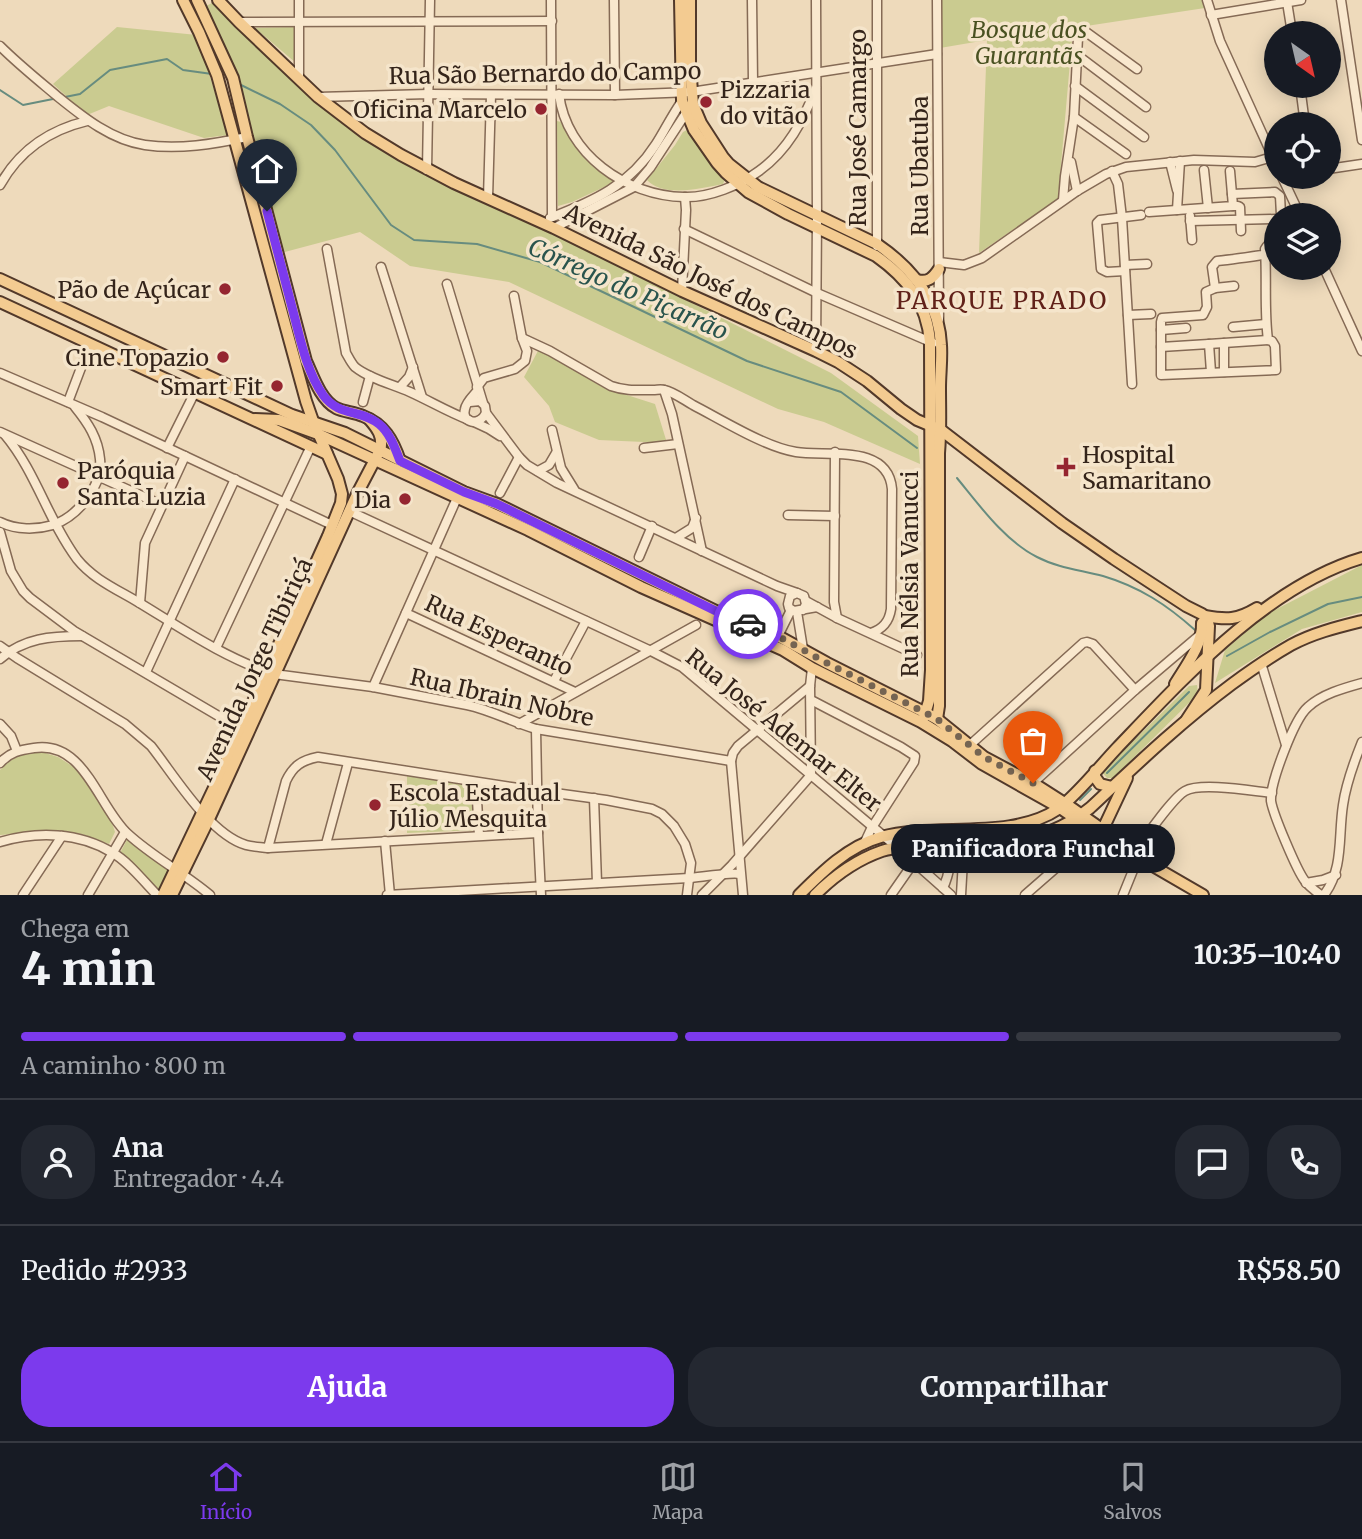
<!DOCTYPE html>
<html lang="pt">
<meta charset="utf-8">
<style>
body{margin:0;font-family:Merriweather,serif;background:#242831;color:#f1f3f6;height:100vh;display:flex;flex-direction:column;font-size:26px;white-space:nowrap}
*{box-sizing:border-box;margin:0}
p{font-size:23px;color:#9ea1a6}
.icon{flex:none;width:38px;height:38px;fill:none;stroke:currentColor;stroke-width:2;stroke-linecap:round;stroke-linejoin:round}
.map{position:relative;height:895px;overflow:hidden}
.details{display:flex;flex-direction:column;background:#171b24;flex:1}
.details>*{flex:none}
.needle{width:46px;rotate:146deg}
.controls{position:absolute;left:1264px;top:21px;display:grid;gap:14px}
.controls a{display:grid;place-items:center;width:77px;height:77px;border-radius:50%;background:#171b24;box-shadow:0 4px 18px #0003;font-size:35px}
.pin{position:absolute;display:grid;place-items:center;width:60px;height:60px;color:#fff;margin:-72px -30px;border-radius:50% 50% 50% 0;rotate:-45deg;box-shadow:0 0 7px #0007}
.pin .icon{rotate:45deg}
.courier{position:absolute;display:grid;place-items:center;width:70px;height:70px;margin:-35px;border:5px solid #7c3aed;border-radius:50%;background:#fff;color:#222;box-shadow:0 2px 9px #0007}
.bubble{position:absolute;height:49px;border-radius:24px;background:#171b24;box-shadow:0 4px 18px #0003;font-size:23px;font-weight:800;line-height:49px;text-align:center}
.summary em{font-style:normal;font-weight:800}
.summary div{display:flex;flex-direction:column-reverse}
.summary{display:flex;align-items:center;justify-content:space-between;height:119px;padding:0 21px}
h1{font-size:46px;font-weight:800;line-height:52px}
.bar{display:grid;grid-template-columns:repeat(4,1fr);gap:10px 7px;align-content:center;height:84px;padding:0 21px}
.bar i{height:9px;border-radius:5px;background:#363941}
.bar .selected{background:#7c3aed}
.bar p{grid-column:span 4}
.line{display:flex;align-items:center;gap:18px;padding:0 21px;border-top:2px solid #363941}
.line div{flex:1}
.round{display:grid;place-items:center;flex:none;width:74px;height:74px;border-radius:28px;background:#242831}
.button{display:flex;gap:14px;margin-top:auto;padding:14px 21px}
.button a{flex:1;height:80px;border-radius:28px;background:#7c3aed;color:#fff;font-size:28px;font-weight:800;line-height:80px;text-align:center}
.button a+a{background:#242831;color:#f1f3f6}
.dock{display:flex;justify-content:space-around;align-items:center;height:98px;border-top:2px solid #363941;background:#171b24;font-size:19px;color:#9ea1a6}
.dock a{display:grid;justify-items:center;gap:4px}
.dock .selected{color:#7c3aed}
.map>svg:first-child{display:block}
</style>
<div class="map">
<svg width="1362" height="895" viewBox="0 0 1362 895">
<rect width="100%" height="100%" fill="#eedabb"/>
<g fill="#cacb90">
<polygon points="939,0 1204,0 1205,8 1073,28 1058,199 979,253 987,40 940,48"/>
<polygon points="216,1 311,97 427,170 831,373 918,436 920,464 824,422 778,409 509,282 410,266 360,232 281,253 233,72 204,7"/>
<polygon points="117,27 197,35 228,135 204,138 109,106 87,115 53,84"/>
<polygon points="295,27 296,63 255,28"/>
<path d="M 557,121 L 561,122 C 572,147 594,165 615,182 L 572,202 L 558,206 Z"/>
<path d="M 687,130 L 691,131 L 704,153 L 725,179 L 723,184 C 702,188 664,198 647,180 L 675,145 L 683,132 Z"/>
<polygon points="539,349 602,387 655,404 667,443 599,440 555,422 549,406 524,377"/>
<polygon points="1362,565 1362,612 1302,629 1215,683 1225,650 1267,614"/>
<polygon points="1197,685 1198,694 1113,778 1107,778 1102,772 1189,686"/>
<path d="M 42,752 L 58,757 L 77,769 L 112,823 L 115,832 L 109,844 L 82,834 L 54,831 L 0,835 L 0,770 C 15,755 22,754 42,752 Z"/>
<polygon points="407,776 475,787 478,830 407,833"/>
<polygon points="128,838 140,850 171,870 160,893 120,853"/>
</g>
<g fill="none" stroke-linecap="round" stroke-linejoin="round">
<g stroke="#678c7f" stroke-width="2">
<polyline points="239,84 280,104 311,125 335,150 391,225 414,240 477,244 540,262 747,361 841,392 917,448"/>
<polyline points="0,90 23,105 53,99"/>
<polyline points="65,97 80,94 110,70 167,59 183,70 212,74"/>
<path d="M 957,478 C 979,505 1005,541 1037,557 C 1058,568 1081,570 1103,576 C 1140,587 1167,605 1195,630"/>
<polyline points="1227,656 1270,632 1328,604 1362,597"/>
<polyline points="1107,773 1189,692"/>
<polyline points="1080,800 1091,789"/>
</g>
<defs>
<g id="minor">
<polyline points="551,0 552,217"/>
<polyline points="614,0 615,95"/>
<polyline points="752,0 753,81"/>
<polyline points="937,0 939,319"/>
<polyline points="1207,0 1220,41 1276,164"/>
<polyline points="1341,0 1362,140"/>
<polyline points="1287,2 1292,33"/>
<polyline points="1211,15 1301,0"/>
<polyline points="239,22 552,21"/>
<path d="M 0,46 C 18,64 38,80 57,96 C 83,117 111,140 145,145 C 179,150 214,144 247,137"/>
<polyline points="1077,55 1146,107"/>
<polyline points="299,79 299,0"/>
<polyline points="1075,86 1144,137"/>
<polyline points="1300,86 1305,124"/>
<path d="M 559,94 C 566,154 626,196 684,197 C 709,198 740,185 759,171 C 788,150 803,121 816,88"/>
<polyline points="318,97 429,94 615,95 691,92 937,54"/>
<polyline points="1074,117 1126,154"/>
<polyline points="1071,162 1077,191"/>
<polyline points="1170,162 1177,190"/>
<polyline points="1328,169 1362,164"/>
<polyline points="427,170 430,0"/>
<polyline points="1204,170 1208,208"/>
<polyline points="1112,171 1118,184 1122,218 1132,384"/>
<polyline points="1282,177 1300,215"/>
<path d="M 0,185 C 19,151 49,130 87,121"/>
<polyline points="1232,194 1275,192 1280,196 1281,215"/>
<polyline points="488,198 491,95"/>
<polyline points="1063,200 1065,176 1074,117 1078,37 1081,33 1086,32 1137,69"/>
<polyline points="1233,206 1238,206 1240,207 1241,231"/>
<polyline points="1177,210 1180,161"/>
<polyline points="1149,212 1233,206 1230,171"/>
<polyline points="1190,216 1192,240"/>
<path d="M 550,218 C 594,201 630,185 656,144 C 665,130 672,115 682,101"/>
<polyline points="1190,221 1276,219"/>
<polyline points="554,228 634,187 650,168 686,113"/>
<polyline points="684,229 817,293 933,343"/>
<polyline points="877,246 877,0"/>
<path d="M 1276,246 L 1267,246 L 1265,249 C 1267,279 1264,310 1268,340 L 1272,341 L 1275,346 L 1276,370 L 1161,375 L 1161,322 L 1162,318 L 1203,315 L 1207,307 L 1206,292 L 1215,288 L 1212,267 L 1217,261 C 1237,259 1256,256 1276,253"/>
<path d="M 327,249 L 346,353 C 349,358 351,363 355,367 C 370,379 392,384 410,392 C 430,401 448,412 469,420"/>
<polyline points="939,262 964,265 982,258 1077,191 1106,174 1126,167 1194,160 1255,162 1272,157"/>
<polyline points="1125,265 1147,264"/>
<polyline points="381,267 422,397"/>
<polyline points="1324,268 1362,351"/>
<polyline points="1125,271 1107,272 1101,269 1097,223 1100,220 1141,215"/>
<polyline points="447,284 483,403"/>
<polyline points="1215,288 1234,286"/>
<polyline points="682,291 686,210 685,197"/>
<polyline points="1128,315 1151,314"/>
<polyline points="1233,327 1266,324"/>
<polyline points="1161,330 1186,328"/>
<path d="M 522,338 L 550,351 L 611,386 C 625,391 638,390 653,390 C 657,390 661,389 664,390 C 674,392 684,400 693,405 C 722,420 765,447 796,452 C 826,457 888,443 892,489 L 891,609 C 889,622 883,629 871,633"/>
<polyline points="1224,343 1224,372"/>
<polyline points="1209,344 1268,340"/>
<polyline points="1161,347 1209,344 1211,372"/>
<polyline points="816,351 817,216 816,0"/>
<polyline points="0,373 102,417 332,525"/>
<polyline points="400,387 409,377 413,367"/>
<polyline points="477,387 484,378 515,369 525,361 527,351 522,338 514,296"/>
<polyline points="664,390 672,414 702,551"/>
<polyline points="68,402 90,344"/>
<polyline points="363,402 370,376"/>
<path d="M 470,402 L 480,401 L 485,406 L 486,413 C 479,427 461,423 465,409 C 466,402 474,395 478,390"/>
<polyline points="486,413 519,457 527,465 557,483 777,586 797,593"/>
<polyline points="474,422 489,429 500,436"/>
<polyline points="552,430 561,468 574,489"/>
<polyline points="0,432 162,505"/>
<path d="M 5,435 C 36,472 48,520 77,559 C 93,579 116,589 138,602 C 181,628 226,659 274,674 L 373,687 L 467,705 C 491,710 512,722 536,729 L 731,761"/>
<polyline points="167,448 195,392"/>
<polyline points="644,448 678,444"/>
<polyline points="835,452 834,602 837,618"/>
<polyline points="538,471 549,465 556,453"/>
<polyline points="500,493 519,457"/>
<polyline points="349,511 651,651 682,667 898,848 951,895"/>
<polyline points="788,515 835,516"/>
<path d="M 0,522 C 16,530 36,530 53,525 C 78,516 103,486 100,459 C 98,438 88,423 75,407"/>
<polyline points="0,532 11,571 23,591 30,598 74,631 244,731"/>
<polyline points="676,538 692,528 696,518"/>
<polyline points="639,557 652,526"/>
<polyline points="806,601 837,618 917,655"/>
<polyline points="140,603 145,543 185,456"/>
<polyline points="803,610 806,604 804,596 797,593 790,596 788,604 789,608 794,611 817,607"/>
<polyline points="797,612 803,649"/>
<polyline points="406,613 575,692"/>
<polyline points="778,636 791,610"/>
<path d="M 0,646 L 17,658 L 125,724 L 151,746 C 174,775 209,834 246,845 C 253,847 261,847 268,848 L 538,833"/>
<polyline points="216,648 311,446"/>
<path d="M 0,659 C 24,638 51,636 82,636"/>
<polyline points="1261,663 1286,745"/>
<polyline points="146,672 235,479"/>
<polyline points="554,681 586,621"/>
<polyline points="373,687 457,498"/>
<polyline points="811,700 901,747 915,756 914,762 871,829 864,844"/>
<polyline points="0,724 11,736 17,751"/>
<polyline points="519,724 696,625"/>
<polyline points="536,729 538,833 541,895"/>
<polyline points="970,745 1083,643 1087,642 1093,644 1135,690"/>
<path d="M 0,763 C 10,752 20,750 34,748 C 85,740 98,807 128,834 C 153,857 184,873 210,895"/>
<polyline points="811,775 810,686 812,668"/>
<polyline points="476,782 479,835"/>
<polyline points="1033,783 1135,690 1201,634"/>
<polyline points="594,798 597,883"/>
<polyline points="385,841 390,895"/>
<path d="M 0,842 C 37,831 79,832 113,853 C 130,863 143,881 157,895"/>
<polyline points="326,844 348,763"/>
<path d="M 268,848 L 286,781 C 293,766 302,760 318,757 L 511,787 L 606,800 L 652,809 L 662,814 L 674,826 L 685,844 L 691,863 L 687,895"/>
<path d="M 1133,854 C 1144,840 1172,798 1185,791 C 1201,782 1252,791 1272,793"/>
<polyline points="1306,883 1323,880 1336,875"/>
<path d="M 943,888 C 950,873 951,859 951,843"/>
<polyline points="23,895 62,836"/>
<polyline points="88,895 125,832"/>
<path d="M 387,895 L 689,878 C 701,877 731,872 740,874"/>
<polyline points="702,895 732,865 811,775"/>
<polyline points="743,895 731,761 733,753 738,746 810,686"/>
<polyline points="891,895 914,862"/>
<polyline points="961,895 964,843"/>
<polyline points="1025,895 1096,833"/>
<polyline points="1123,895 1138,858"/>
<path d="M 1321,895 C 1315,891 1309,886 1305,881 C 1297,871 1273,814 1271,801 C 1270,783 1294,719 1308,707 C 1322,694 1344,688 1362,683"/>
<path d="M 1324,895 C 1344,868 1338,837 1343,805 C 1346,783 1354,762 1362,742"/>
</g>
<g id="major">
<path d="M 197,0 L 233,78 L 247,137 L 306,361 C 313,376 320,399 336,408 C 344,412 354,412 363,416 C 384,424 393,440 400,461"/>
<polyline points="218,0 239,22 318,97 365,133 401,155 454,183 554,228 682,291 816,351 838,362 867,381 901,409 917,420 941,430 1062,523 1114,559 1186,606 1202,614 1207,619 1209,626 1206,690 1187,719"/>
<path d="M 680,0 L 682,101 L 694,130 L 717,163 L 726,173 L 748,192 L 788,214 L 876,256 C 907,278 927,303 930,342 L 931,670 L 929,701 L 924,717"/>
<path d="M 690,0 L 690,66 L 693,104 L 701,123 L 723,157 L 729,164 L 758,187 L 877,244 C 912,268 939,301 941,345 C 942,359 940,374 940,388 C 940,410 941,431 939,453 L 939,706 L 937,719"/>
<polyline points="0,279 292,415 345,433 464,492 497,504 720,613 778,636 827,663 926,713 937,719 984,757 1033,783 1069,806 1123,844 1127,851"/>
<path d="M 917,280 C 928,283 933,278 939,269"/>
<polyline points="0,302 327,454"/>
<polyline points="255,419 279,420 318,434 528,530 641,587 783,650 812,668 921,722 952,741 982,764 1060,808 1096,833"/>
<path d="M 1205,616 C 1227,620 1237,620 1257,608"/>
<path d="M 1175,684 C 1186,666 1203,644 1202,623"/>
<polyline points="1095,771 1095,777 1100,784 1112,787"/>
<polyline points="1059,828 1070,831 1076,836 1076,842 1067,860"/>
<polyline points="1103,829 1127,778"/>
<polyline points="1121,849 1127,851 1203,895"/>
<polyline points="163,895 213,790 328,536 341,503 342,494 338,479 313,421 306,401 217,75 199,32 183,0"/>
<path d="M 172,895 L 209,819 L 358,492 L 380,450 C 384,437 377,428 369,419"/>
<path d="M 799,895 C 822,872 848,846 881,837 C 934,822 1011,841 1058,809 C 1077,795 1100,766 1117,748 C 1184,678 1267,586 1362,558"/>
<path d="M 815,895 C 835,875 856,860 882,851 C 894,847 907,847 920,845 C 984,838 1034,853 1090,808 C 1136,765 1181,722 1232,684 C 1251,670 1270,657 1291,645 C 1313,633 1338,627 1362,621"/>
</g>
</defs>
<use href="#minor" stroke="#856a55" stroke-width="11"/>
<use href="#major" stroke="#52392a" stroke-width="14"/>
<use href="#minor" stroke="#f9e8ce" stroke-width="8"/>
<use href="#major" stroke="#f3cb91" stroke-width="10"/>
</g>
<g fill="none" stroke-linecap="round" stroke-linejoin="round">
<polyline stroke="#756452" stroke-width="7" stroke-dasharray="0 12.6" points="748,624 778,636 827,663 926,713 937,719 984,757 1033,783"/>
<path stroke="#7c3aed" stroke-width="9" d="M 267,211 C 276,246 285,280 294,315 C 301,342 307,372 323,395 C 339,417 360,409 379,424 C 390,433 395,448 400,461 L 464,492 L 497,504 L 720,613 L 748,624"/>
</g>
<g fill="#952530" stroke="#f5e5cb" stroke-width="2.5">
<circle cx="706" cy="102" r="7"/>
<circle cx="541" cy="109" r="7"/>
<circle cx="225" cy="289" r="7"/>
<circle cx="223" cy="357" r="7"/>
<circle cx="277" cy="386" r="7"/>
<path d="M1062.5 456.5h7v7h7v7h-7v7h-7v-7h-7v-7h7z"/>
<circle cx="63" cy="483" r="7"/>
<circle cx="405" cy="499" r="7"/>
<circle cx="375" cy="805" r="7"/>
</g>
<g text-anchor="middle" dominant-baseline="central" stroke-width="7" stroke-linejoin="round" paint-order="stroke">
<g font-size="23" font-style="italic" fill="#495121" stroke="#f5e5cb">
<text x="1029" y="29">Bosque dos<tspan x="1029" dy="26">Guarantãs</tspan></text>
</g>
<g font-size="23" fill="#34241a" stroke="#f5e5cb">
<text transform="translate(545 73) rotate(-1)">Rua São Bernardo do Campo</text>
<text transform="translate(857 128) rotate(-90)">Rua José Camargo</text>
<text transform="translate(919 166) rotate(-90)">Rua Ubatuba</text>
<text transform="translate(711 281) rotate(26)">Avenida São José dos Campos</text>
<text transform="translate(909 574) rotate(-90)">Rua Nélsia Vanucci</text>
<text transform="translate(499 635) rotate(25)">Rua Esperanto</text>
<text transform="translate(254 669) rotate(-65)">Avenida Jorge Tibiriçá</text>
<text transform="translate(502 697) rotate(13)">Rua Ibrain Nobre</text>
<text transform="translate(784 730) rotate(39)">Rua José Ademar Elter</text>
</g>
<g font-size="23" fill="#34241a" stroke="#f5e5cb" text-anchor="end">
<text x="720" y="89" text-anchor="start">Pizzaria<tspan x="720" dy="26">do vitão</tspan></text>
<text x="527" y="109">Oficina Marcelo</text>
<text x="211" y="289">Pão de Açúcar</text>
<text x="209" y="357">Cine Topazio</text>
<text x="263" y="386">Smart Fit</text>
<text x="1082" y="454" text-anchor="start">Hospital<tspan x="1082" dy="26">Samaritano</tspan></text>
<text x="77" y="470" text-anchor="start">Paróquia<tspan x="77" dy="26">Santa Luzia</tspan></text>
<text x="391" y="499">Dia</text>
<text x="389" y="792" text-anchor="start">Escola Estadual<tspan x="389" dy="26">Júlio Mesquita</tspan></text>
</g>
<g font-size="24" font-style="italic" fill="#29544d" stroke="#f5e5cb">
<text transform="translate(628 289) rotate(24)">Córrego do Piçarrão</text>
</g>
<g font-size="24" letter-spacing="2" fill="#612119" stroke="#f5e5cb">
<text x="1002" y="300">PARQUE PRADO</text>
</g>
</g>
</svg>
<div class="controls">
<a><svg class="needle" viewBox="-14 -14 28 28"><path d="M0-13l5 13h-10z" fill="#e53935"/><path d="M0 13l5-13h-10z" fill="#9ea1a6"/></svg></a>
<a><svg class="icon" aria-label="locate" viewBox="0 0 24 24"><circle cx="12" cy="12" r="6"/><path d="M12 2v4M12 18v4M2 12h4M18 12h4"/></svg></a>
<a><svg class="icon" aria-label="layers" viewBox="0 0 24 24"><path d="M12 4l9 5-9 5-9-5zM3 14l9 5 9-5"/></svg></a>
</div>
<div class="pin" style="left:1033px;top:783px;background:#ea580c"><svg class="icon" aria-label="bag" viewBox="0 0 24 24"><path d="M5 8h14l-1 12H6zM9 8a3 3 0 0 1 6 0"/></svg></div>
<div class="pin" style="left:267px;top:211px;background:#1f2937"><svg class="icon" aria-label="home" viewBox="0 0 24 24"><path d="M3 11l9-7 9 7M6 9v11h12V9"/></svg></div>
<div class="courier" style="left:748px;top:624px"><svg class="icon" aria-label="car" viewBox="0 0 24 24"><path d="M5 17H2v-5l4-1 3-4h7l3 4 3 1v5h-3M9 17h6M6 11h13"/><circle cx="7" cy="17" r="2"/><circle cx="17" cy="17" r="2"/></svg></div>
<div class="bubble" style="left:891px;top:824px;width:284px">Panificadora Funchal</div>
</div>
<section class="details">
<div class="summary"><div><h1>4 min</h1><p>Chega em</p></div><em>10:35–10:40</em></div>
<div class="bar"><i class="selected"></i><i class="selected"></i><i class="selected"></i><i></i><p>A caminho · 800 m</p></div>
<div class="line" style="height:126px"><a class="round"><svg class="icon" aria-label="person" viewBox="0 0 24 24"><circle cx="12" cy="8" r="4"/><path d="M4 21q1-7 8-7t8 7"/></svg></a><div><b>Ana</b><p>Entregador · 4.4</p></div><a class="round"><svg class="icon" aria-label="chat" viewBox="0 0 24 24"><path d="M4 5h16v11H9l-5 4z"/></svg></a><a class="round"><svg class="icon" aria-label="phone" viewBox="0 0 24 24"><path d="M5 4h4l2 5-3 2q2 4 5 5l2-3 5 2v4C11 20 4 13 5 4z"/></svg></a></div>
<div class="line" style="height:91px"><div>Pedido #2933</div><b>R$58.50</b></div>
<div class="button"><a>Ajuda</a><a>Compartilhar</a></div>
</section>
<nav class="dock">
<a class="selected"><svg class="icon" aria-label="home" viewBox="0 0 24 24"><path d="M3 11l9-7 9 7M6 9v11h12V9"/></svg>Início</a>
<a><svg class="icon" aria-label="map" viewBox="0 0 24 24"><path d="M3 6l6-2 6 2 6-2v14l-6 2-6-2-6 2zM9 4v14M15 6v14"/></svg>Mapa</a>
<a><svg class="icon" aria-label="saved" viewBox="0 0 24 24"><path d="M7 4h10v16l-5-4-5 4z"/></svg>Salvos</a>
</nav>
